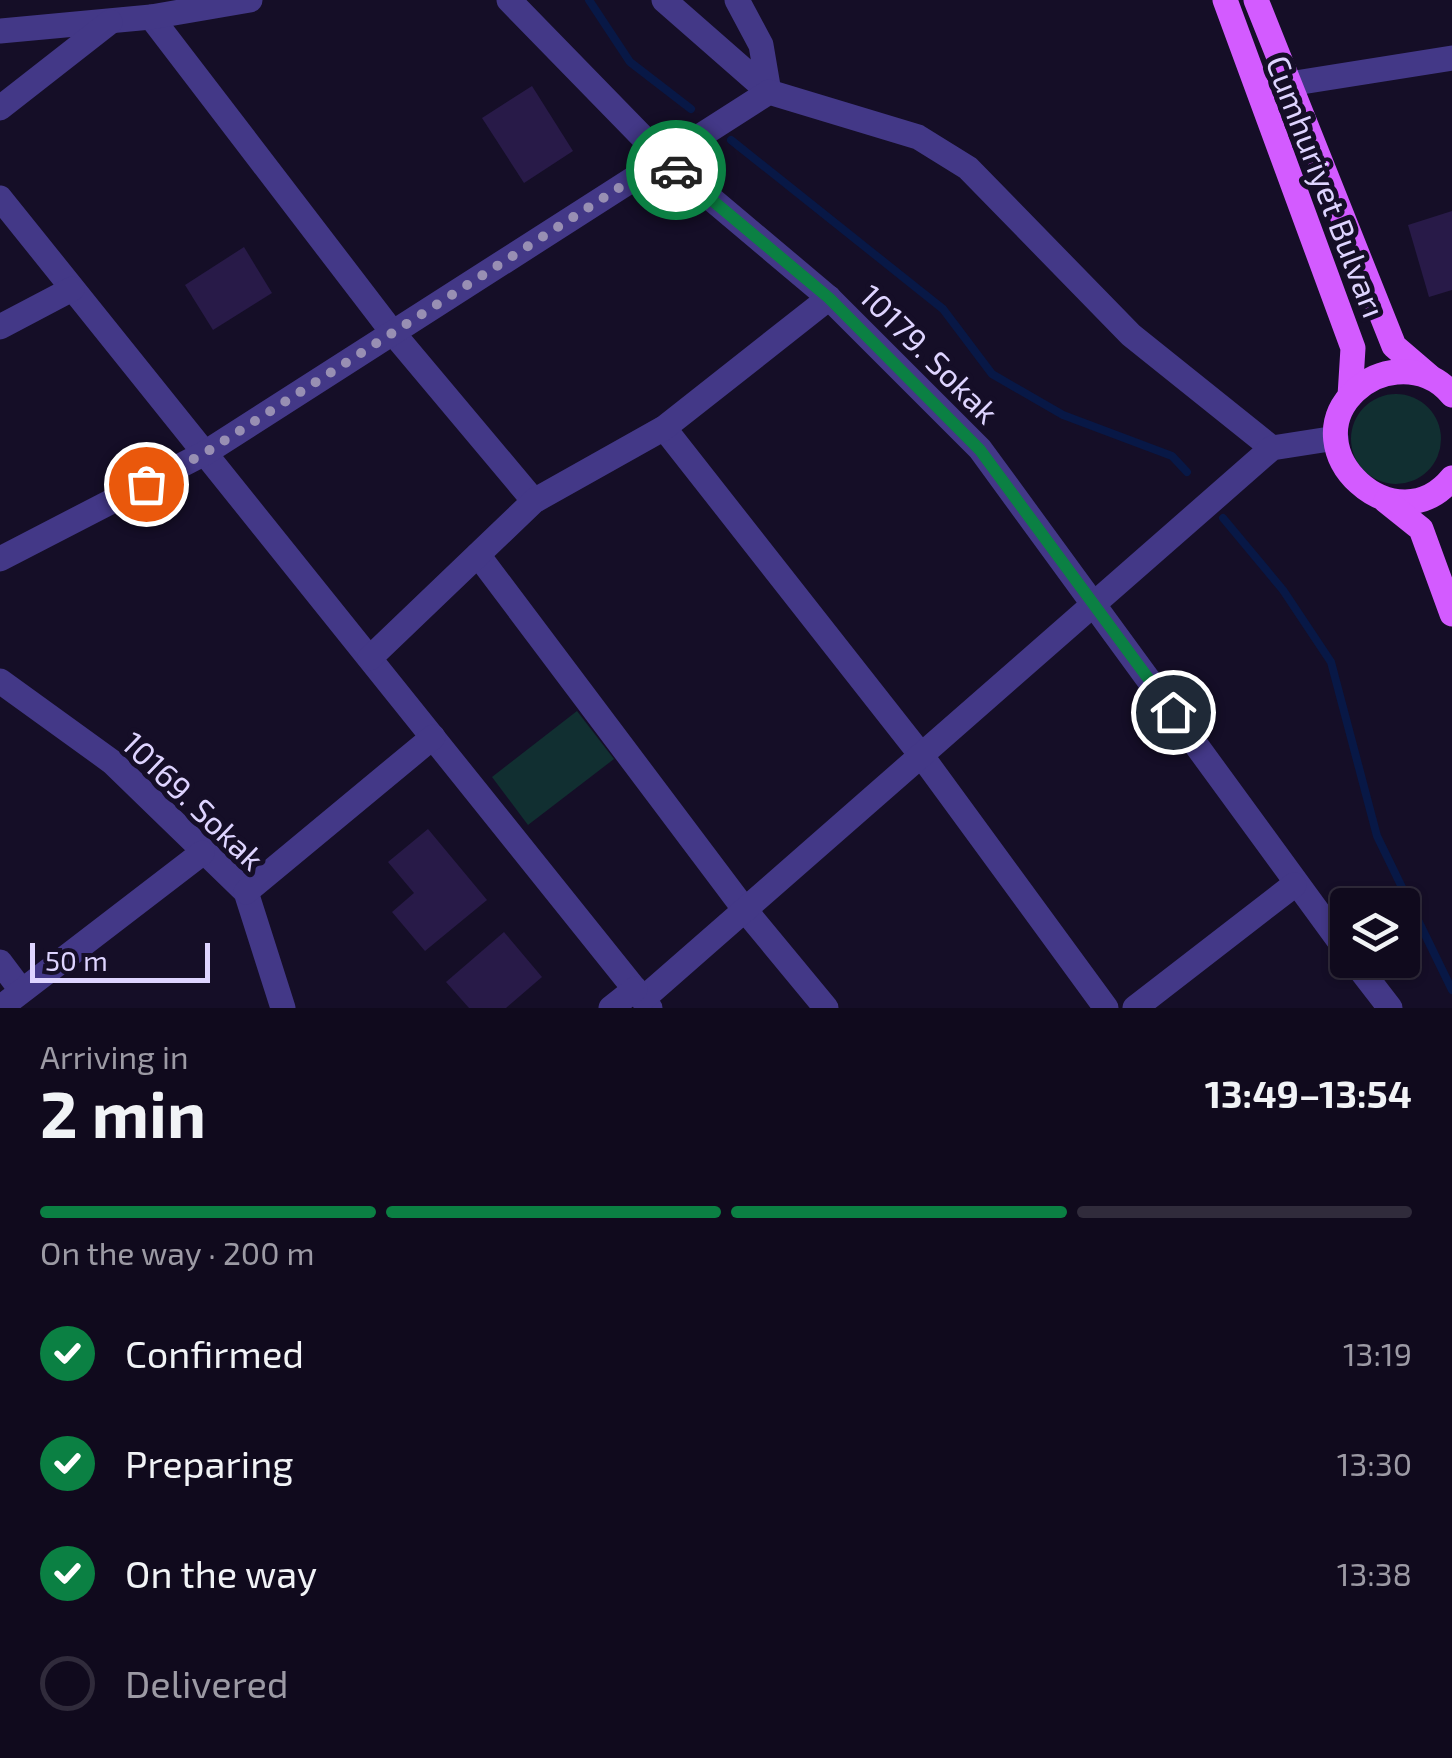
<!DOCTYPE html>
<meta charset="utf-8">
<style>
body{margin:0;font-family:"Exo 2",sans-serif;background:#191326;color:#f1f3f6;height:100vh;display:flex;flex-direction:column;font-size:38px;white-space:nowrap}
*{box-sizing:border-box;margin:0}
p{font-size:32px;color:#9c9aa4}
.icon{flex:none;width:55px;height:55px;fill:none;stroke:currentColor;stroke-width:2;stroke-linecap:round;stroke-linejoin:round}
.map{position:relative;height:1008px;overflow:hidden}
.sheet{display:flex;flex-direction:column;background:#100a1d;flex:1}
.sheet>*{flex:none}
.buttons{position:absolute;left:1330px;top:888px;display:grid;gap:20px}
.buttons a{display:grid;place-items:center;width:90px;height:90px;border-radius:10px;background:#100a1d;box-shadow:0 2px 8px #0004,0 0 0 2px #302b3b;font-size:50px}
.scale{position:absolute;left:30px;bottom:25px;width:180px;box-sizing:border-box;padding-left:10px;border:5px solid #ded4ff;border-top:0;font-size:28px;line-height:35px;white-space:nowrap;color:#ded4ff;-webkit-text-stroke:8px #150e27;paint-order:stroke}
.pin{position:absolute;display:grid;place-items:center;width:85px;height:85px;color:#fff;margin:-42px;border:5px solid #fff;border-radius:50%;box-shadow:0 2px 10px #0007}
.courier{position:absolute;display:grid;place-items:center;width:100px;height:100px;margin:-50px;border:8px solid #0b8043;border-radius:50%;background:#fff;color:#222;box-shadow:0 2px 12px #0007}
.headline em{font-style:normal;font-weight:700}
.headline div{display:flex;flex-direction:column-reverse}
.headline{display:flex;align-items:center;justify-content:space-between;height:170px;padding:0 40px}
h1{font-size:65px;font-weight:700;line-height:75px}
.bar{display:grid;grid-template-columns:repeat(4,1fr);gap:15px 10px;align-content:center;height:120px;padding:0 40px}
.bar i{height:12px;border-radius:8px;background:#302b3b}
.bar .on{background:#0b8043}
.bar p{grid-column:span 4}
ol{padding:0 40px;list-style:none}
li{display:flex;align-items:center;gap:30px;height:110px}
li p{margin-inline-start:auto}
li .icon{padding:10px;border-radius:50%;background:#0b8043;color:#fff;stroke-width:4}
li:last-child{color:#9c9aa4}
li i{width:55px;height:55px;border:5px solid #302b3b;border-radius:50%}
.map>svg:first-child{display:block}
</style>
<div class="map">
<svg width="1452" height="1008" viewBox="0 0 1452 1008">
<rect width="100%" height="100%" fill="#150e27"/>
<g fill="#112f31">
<circle cx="1396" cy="439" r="45"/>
<polygon points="577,711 614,759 528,825 492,777"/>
</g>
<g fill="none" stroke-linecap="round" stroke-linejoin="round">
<g stroke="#081846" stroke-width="8">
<polyline points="589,0 630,62 691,109"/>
<polyline points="731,140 943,309 992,374 1063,415 1172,456 1187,472"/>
<polyline points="1223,518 1283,590 1331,662 1377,836 1452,990"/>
</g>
</g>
<g fill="#281a48">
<polygon points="532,86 573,151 524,183 482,118"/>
<polygon points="1452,211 1452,290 1429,297 1408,225"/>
<polygon points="244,247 272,293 213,330 185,285"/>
<polygon points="428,829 487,900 425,951 392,912 414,893 388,862"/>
<polygon points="504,932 542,977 506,1008 469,1008 446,982"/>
</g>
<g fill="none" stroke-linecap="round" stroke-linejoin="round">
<g stroke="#433887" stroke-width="25">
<polyline points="509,0 664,159 829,298 980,449 1348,953"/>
<polyline points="664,0 769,92 761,45 737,0"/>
<polyline points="151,17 393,333 534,501"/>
<polyline points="0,31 151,17 250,0"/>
<polyline points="1289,84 1452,58"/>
<polyline points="0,108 110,22"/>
<polyline points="0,198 650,1008"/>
<polyline points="0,327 72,289"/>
<polyline points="664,428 921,755 1106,1008"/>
<polyline points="478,555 745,910 826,1008"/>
<polyline points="0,559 205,453 769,92 918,137 968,168 1131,335 1272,448"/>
<polyline points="370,658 534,501 664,428 829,298"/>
<polyline points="0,681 112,762 246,892 283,1008"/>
<polyline points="246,892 433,737"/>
<polyline points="1353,960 1390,1008"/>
<polyline points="0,962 21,990"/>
<polyline points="643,999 1272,448 1336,438"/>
<polyline points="0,1008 202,853"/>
<polyline points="611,1008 635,989"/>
<polyline points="1135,1008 1294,885"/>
</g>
<g stroke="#d35bff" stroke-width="25">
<polyline points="1225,0 1353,348 1350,396"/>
<polyline points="1256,0 1394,346 1429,376"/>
<path d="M 1452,395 C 1439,378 1418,370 1397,372 C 1380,373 1367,380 1355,391 C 1292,451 1396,547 1452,478"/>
<polyline points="1386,501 1421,529 1452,614"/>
</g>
</g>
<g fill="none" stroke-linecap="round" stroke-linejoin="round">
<polyline stroke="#988fb3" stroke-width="10" stroke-dasharray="0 18" points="146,484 205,453 664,159 676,170"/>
<polyline stroke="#0b8043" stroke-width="12" points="676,170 829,298 980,450 1173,712"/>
</g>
<g text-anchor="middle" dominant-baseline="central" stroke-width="10" stroke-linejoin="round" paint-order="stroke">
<g font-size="32" fill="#ded4ff" stroke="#150e27">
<text transform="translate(1327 186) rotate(69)">Cumhuriyet Bulvarı</text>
<text transform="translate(930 353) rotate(45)">10179. Sokak</text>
<text transform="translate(194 800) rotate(44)">10169. Sokak</text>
</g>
</g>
</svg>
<div class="buttons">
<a><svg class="icon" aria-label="layers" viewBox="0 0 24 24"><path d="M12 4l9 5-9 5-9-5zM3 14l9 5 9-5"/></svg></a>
</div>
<div class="scale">50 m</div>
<div class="pin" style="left:146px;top:484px;background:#ea580c"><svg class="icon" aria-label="bag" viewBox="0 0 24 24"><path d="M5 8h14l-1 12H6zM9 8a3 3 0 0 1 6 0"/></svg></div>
<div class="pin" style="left:1173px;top:712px;background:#1f2937"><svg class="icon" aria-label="home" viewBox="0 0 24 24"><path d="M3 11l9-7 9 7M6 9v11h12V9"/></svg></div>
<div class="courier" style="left:676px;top:170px"><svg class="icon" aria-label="car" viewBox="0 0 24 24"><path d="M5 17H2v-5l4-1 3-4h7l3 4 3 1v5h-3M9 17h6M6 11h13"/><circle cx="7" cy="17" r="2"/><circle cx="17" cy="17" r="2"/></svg></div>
</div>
<section class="sheet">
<div class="headline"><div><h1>2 min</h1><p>Arriving in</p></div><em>13:49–13:54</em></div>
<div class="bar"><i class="on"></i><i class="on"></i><i class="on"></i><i></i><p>On the way · 200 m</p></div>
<ol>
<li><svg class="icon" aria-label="check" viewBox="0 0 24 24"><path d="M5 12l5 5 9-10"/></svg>Confirmed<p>13:19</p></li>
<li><svg class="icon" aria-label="check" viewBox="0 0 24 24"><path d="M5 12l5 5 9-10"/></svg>Preparing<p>13:30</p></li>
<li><svg class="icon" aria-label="check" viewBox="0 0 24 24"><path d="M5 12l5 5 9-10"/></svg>On the way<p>13:38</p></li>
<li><i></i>Delivered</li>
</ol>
</section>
